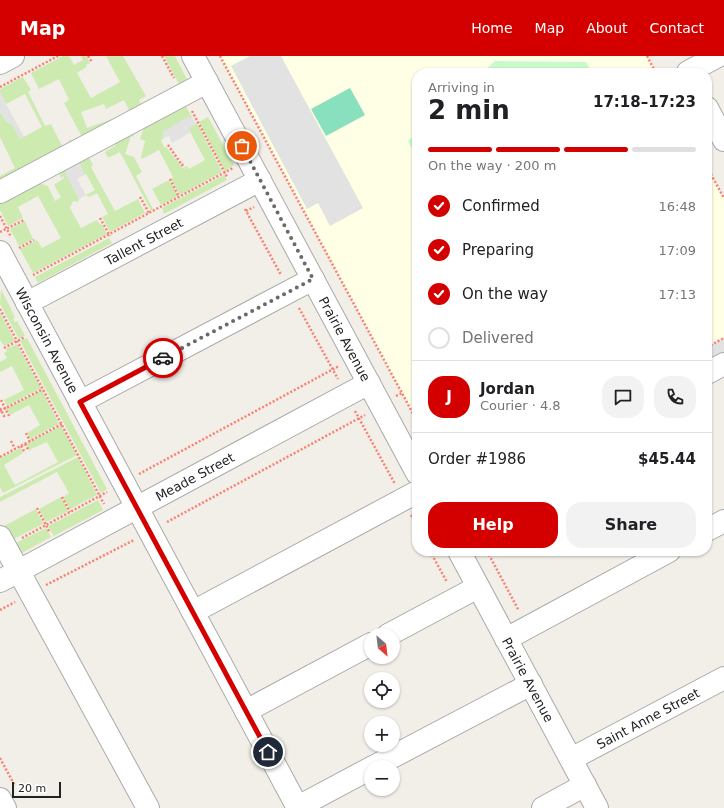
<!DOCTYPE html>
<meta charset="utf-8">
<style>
body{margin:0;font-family:"DejaVu Sans",sans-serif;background:#f2f2f2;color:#202124;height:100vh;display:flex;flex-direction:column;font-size:15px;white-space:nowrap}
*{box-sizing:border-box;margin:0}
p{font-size:13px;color:#757577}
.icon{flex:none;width:22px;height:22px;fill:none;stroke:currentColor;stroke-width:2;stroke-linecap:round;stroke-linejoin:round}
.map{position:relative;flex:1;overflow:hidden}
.side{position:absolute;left:412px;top:12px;width:300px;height:488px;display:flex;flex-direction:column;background:#fff;border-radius:16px;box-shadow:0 1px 3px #0004}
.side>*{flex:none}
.needle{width:26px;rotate:152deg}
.tools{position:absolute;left:364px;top:572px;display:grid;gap:8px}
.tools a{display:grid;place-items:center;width:36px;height:36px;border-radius:50%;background:#fff;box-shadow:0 1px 3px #0004;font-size:20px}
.scale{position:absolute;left:12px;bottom:10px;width:49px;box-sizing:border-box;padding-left:4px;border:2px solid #222;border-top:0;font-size:11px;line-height:14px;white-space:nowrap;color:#222;-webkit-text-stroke:3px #fff;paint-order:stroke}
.pin{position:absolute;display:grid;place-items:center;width:34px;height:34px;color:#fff;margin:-17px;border:2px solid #fff;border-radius:50%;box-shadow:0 1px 4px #0007}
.courier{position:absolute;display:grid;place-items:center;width:40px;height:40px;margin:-20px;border:3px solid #d40000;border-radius:50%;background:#fff;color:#222;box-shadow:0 1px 5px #0007}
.head em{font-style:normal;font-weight:700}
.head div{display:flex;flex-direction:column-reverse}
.head{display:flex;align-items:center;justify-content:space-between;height:68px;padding:0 16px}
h1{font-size:26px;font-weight:700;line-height:30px}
.bar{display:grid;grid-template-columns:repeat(4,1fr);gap:6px 4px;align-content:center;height:48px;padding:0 16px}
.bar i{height:5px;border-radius:3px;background:#e0e0e0}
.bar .active{background:#d40000}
.bar p{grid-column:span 4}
.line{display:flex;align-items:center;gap:10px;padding:0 16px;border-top:1px solid #e0e0e0}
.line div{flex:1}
.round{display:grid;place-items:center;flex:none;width:42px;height:42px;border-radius:16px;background:#f2f2f2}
ol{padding:0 16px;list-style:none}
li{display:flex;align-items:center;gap:12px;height:44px}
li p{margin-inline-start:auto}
li .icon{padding:4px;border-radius:50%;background:#d40000;color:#fff;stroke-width:4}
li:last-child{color:#757577}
li i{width:22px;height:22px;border:2px solid #e0e0e0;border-radius:50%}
.cta{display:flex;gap:8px;margin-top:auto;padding:8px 16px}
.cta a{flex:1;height:46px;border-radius:16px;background:#d40000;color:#fff;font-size:16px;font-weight:700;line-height:46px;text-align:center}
.cta a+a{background:#f2f2f2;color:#202124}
header{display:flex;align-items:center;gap:24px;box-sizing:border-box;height:56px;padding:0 20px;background:#d40000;color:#fff}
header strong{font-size:19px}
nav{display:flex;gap:22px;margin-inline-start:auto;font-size:14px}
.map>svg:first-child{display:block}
</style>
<header>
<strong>Map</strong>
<nav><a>Home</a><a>Map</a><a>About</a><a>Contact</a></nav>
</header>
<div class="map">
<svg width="724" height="752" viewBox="0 0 724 752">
<rect width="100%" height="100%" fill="#f2efe9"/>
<g fill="#ffffe5">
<polygon points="220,0 647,0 656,17 417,17 417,365"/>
<polygon points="707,111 724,142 724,282 707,291"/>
</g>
<g fill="#cdebb0">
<polygon points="63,0 69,0 74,9 83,4 81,0 86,0 90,7 86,9 87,11 77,17 91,42 120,26 106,0 123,0 146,40 139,44 142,50 130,56 124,44 106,53 104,48 81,56 87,72 112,63 113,65 82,81 64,47 69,44 59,23 39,33 31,17"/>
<polygon points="164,0 175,0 188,25 181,32"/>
<polygon points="23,21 31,34 28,36 45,70 51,68 63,92 71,83 72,87 0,131 0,120 15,112 0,81 0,56 4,61 5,65 13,69 20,83 42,71 25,38 6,48 0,36 0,33"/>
<polygon points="182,44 192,61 163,76 164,82 161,84 164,91 166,91 183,112 187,110 189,113 205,104 188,72 197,67 222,116 180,139 171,123 173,121 159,94 142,103 141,101 145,85 140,83 145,69"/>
<polygon points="208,61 234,109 225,115 199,66"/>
<polygon points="134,69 134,81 131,80 125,98 134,101 142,116 136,120 153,153 151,155 120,96 108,102 105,96 116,89 112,81"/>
<polygon points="78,99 88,100 93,109 91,111 115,155 138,143 145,157 110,176 102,161 108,158 97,137 89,141 86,139 95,134 86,118 84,119 78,107"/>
<polygon points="64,113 66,114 67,118 79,142 78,146 73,145 70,152 81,172 97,164 99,167 102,169 107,178 33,217 20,193 37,184 42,192 61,182 38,140 18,151 23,162 8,170 0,154 0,141 40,124 41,128 48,130 55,145 61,141 54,129 64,122 64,120 61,122 59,117 52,120"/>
<polygon points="224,119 227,124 164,158 162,152"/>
<polygon points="169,124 178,140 161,149 152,133"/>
<polygon points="25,165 33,183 19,190 10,173"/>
<polygon points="109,182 112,187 38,227 35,221"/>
<polygon points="1,233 15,261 13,263 15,266 17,265 25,280 19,283 0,248"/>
<polygon points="0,256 15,285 4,290 0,284"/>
<polygon points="27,282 107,433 101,437 20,285"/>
<polygon points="17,288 41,332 7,350 4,344 24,334 12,310 0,316 0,306 7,302 4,297 7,295 6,293"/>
<polygon points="42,334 59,368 30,383 27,377 40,369 29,349 10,359 6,353"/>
<polygon points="61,370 77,399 3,437 0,431 0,402 21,392 23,397 4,409 15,429 58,406 47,386 29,394 26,388"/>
<polygon points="78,401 97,439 70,453 63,441 69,437 57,416 0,446 0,441"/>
<polygon points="61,441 68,455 46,466 39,453"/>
<polygon points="98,444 103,454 54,480 48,470"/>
<polygon points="36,453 43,468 10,485 2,471"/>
<polygon points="46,472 51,481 20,498 12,489"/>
</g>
<g fill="#c8facc">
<polygon points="495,5 586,6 592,17 482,17"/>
<polygon points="417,77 417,103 408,85"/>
</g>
<polygon fill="#88e0be" points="350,32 365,59 326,80 311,53"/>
<g fill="#e2e2e2">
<polygon points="250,0 281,0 363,152 330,170 318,147 307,153 231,10"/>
<polygon points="0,36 6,48 24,81 20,83 13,70 5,65 4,61 0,56"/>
<polygon points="187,61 192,61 196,68 189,72 191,76 172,87 169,80 164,82 163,76"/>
<polygon points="78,107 81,109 84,119 77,123 86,139 79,143 66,119 66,114"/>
<polygon points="724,282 724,308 707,317 707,291"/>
</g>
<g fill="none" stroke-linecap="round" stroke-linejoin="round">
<defs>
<g id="minor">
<path id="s1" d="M 193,0 L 417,417"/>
<polyline points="0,7 13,0"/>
<polyline points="688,16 718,0"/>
<polyline points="707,52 724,84"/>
<polyline points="0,136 207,26"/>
<path id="s2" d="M 0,196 L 298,752"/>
<path id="s3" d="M 27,247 L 260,124"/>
<polyline points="707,317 724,308"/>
<polyline points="80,346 313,223"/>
<polyline points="707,474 724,465"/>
<polyline points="0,481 148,752"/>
<path id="s4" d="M 459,495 L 597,752"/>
<path id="s5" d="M 0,525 L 369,327"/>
<polyline points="193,556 417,436"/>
<polyline points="388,579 478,531"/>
<polyline points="506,583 669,495"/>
<polyline points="246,655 371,588"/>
<path id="s6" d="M 571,703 L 724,622"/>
<polyline points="373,711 531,628"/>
<polyline points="0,743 5,752"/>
<polyline points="298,751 371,712"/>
<polyline points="543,752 585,729"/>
</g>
</defs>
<use href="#minor" stroke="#a9a9a9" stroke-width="24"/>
<g stroke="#fa8072" stroke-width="2.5" stroke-dasharray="2 2" stroke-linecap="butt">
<polyline points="88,0 92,6"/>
<polyline points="162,0 174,22"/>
<polyline points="220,0 417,365"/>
<polyline points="647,0 656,17"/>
<polyline points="0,31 58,0"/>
<polyline points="192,55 227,121"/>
<polyline points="168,89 182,109 185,107"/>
<polyline points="707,111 724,142"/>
<polyline points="170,123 179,141"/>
<polyline points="140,141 149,157"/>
<polyline points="245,153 281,219"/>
<polyline points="246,155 254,151"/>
<polyline points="0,160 11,181"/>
<polyline points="100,162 110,180"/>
<polyline points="0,176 24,164"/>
<polyline points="19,192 34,184"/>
<polyline points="33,219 233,112"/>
<polyline points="299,252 338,323"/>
<polyline points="0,253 104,448"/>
<polyline points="707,291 724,282"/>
<polyline points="4,292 25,281"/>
<polyline points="396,340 402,337"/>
<polyline points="1,344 9,360"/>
<polyline points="0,352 5,362"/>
<polyline points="0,355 43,333"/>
<polyline points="355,355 395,428"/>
<polyline points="26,377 30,385"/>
<polyline points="11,385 15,393"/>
<polyline points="25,388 29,395"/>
<polyline points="21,390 25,397"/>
<polyline points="0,401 62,368"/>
<polyline points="139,418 339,310"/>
<polyline points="62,441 70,456"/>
<polyline points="37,452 50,477"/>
<polyline points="411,459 417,470"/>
<polyline points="167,466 365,359"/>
<polyline points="22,482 107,436"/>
<polyline points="430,495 447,526"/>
<polyline points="487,495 519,555"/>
<polyline points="46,529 134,484"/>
<polyline points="0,554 15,546"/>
<polyline points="0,702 15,730"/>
</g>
<use href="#minor" stroke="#fff" stroke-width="22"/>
</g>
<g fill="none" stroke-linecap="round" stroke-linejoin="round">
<polyline stroke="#6b6a68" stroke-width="4" stroke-dasharray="0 7.2" points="163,302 313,223 242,90"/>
<polyline stroke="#d40000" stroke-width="5" points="163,302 80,346 268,696"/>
</g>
<g text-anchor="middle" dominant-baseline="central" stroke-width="3" stroke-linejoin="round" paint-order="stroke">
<g font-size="13" fill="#222" stroke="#fff">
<text stroke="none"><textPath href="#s3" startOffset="132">Tallent Street</textPath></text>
<text stroke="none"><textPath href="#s1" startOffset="321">Prairie Avenue</textPath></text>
<text stroke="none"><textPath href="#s2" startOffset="100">Wisconsin Avenue</textPath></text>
<text stroke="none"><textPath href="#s5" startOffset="221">Meade Street</textPath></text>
<text stroke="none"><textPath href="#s4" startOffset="146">Prairie Avenue</textPath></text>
<text stroke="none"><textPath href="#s6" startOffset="87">Saint Anne Street</textPath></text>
</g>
</g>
</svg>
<div class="tools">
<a><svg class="needle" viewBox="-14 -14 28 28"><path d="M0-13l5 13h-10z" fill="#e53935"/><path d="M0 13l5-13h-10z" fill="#757577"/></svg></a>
<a><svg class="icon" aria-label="locate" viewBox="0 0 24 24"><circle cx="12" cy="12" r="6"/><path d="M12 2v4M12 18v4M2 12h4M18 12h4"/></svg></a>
<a>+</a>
<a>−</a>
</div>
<div class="scale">20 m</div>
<div class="pin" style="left:242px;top:90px;background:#ea580c"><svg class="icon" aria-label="bag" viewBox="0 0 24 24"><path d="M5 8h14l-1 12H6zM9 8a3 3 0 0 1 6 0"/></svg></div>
<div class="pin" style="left:268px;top:696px;background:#1f2937"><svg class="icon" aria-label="home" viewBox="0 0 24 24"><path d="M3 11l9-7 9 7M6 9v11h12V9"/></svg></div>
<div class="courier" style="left:163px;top:302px"><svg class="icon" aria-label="car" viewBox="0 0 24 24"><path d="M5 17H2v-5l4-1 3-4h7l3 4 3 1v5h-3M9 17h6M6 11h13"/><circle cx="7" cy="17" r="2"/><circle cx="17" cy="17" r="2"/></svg></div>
<section class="side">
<div class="head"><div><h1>2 min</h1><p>Arriving in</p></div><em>17:18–17:23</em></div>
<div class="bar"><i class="active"></i><i class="active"></i><i class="active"></i><i></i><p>On the way · 200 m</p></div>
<ol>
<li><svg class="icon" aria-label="check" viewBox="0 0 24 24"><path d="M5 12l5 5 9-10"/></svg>Confirmed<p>16:48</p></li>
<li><svg class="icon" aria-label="check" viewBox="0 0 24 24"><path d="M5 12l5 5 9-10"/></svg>Preparing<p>17:09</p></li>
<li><svg class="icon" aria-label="check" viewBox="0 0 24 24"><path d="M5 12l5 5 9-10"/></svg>On the way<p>17:13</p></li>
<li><i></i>Delivered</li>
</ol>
<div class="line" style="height:72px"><b class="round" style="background:#d40000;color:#fff">J</b><div><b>Jordan</b><p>Courier · 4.8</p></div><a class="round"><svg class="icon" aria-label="chat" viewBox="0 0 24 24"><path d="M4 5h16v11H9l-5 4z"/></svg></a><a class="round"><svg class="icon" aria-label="phone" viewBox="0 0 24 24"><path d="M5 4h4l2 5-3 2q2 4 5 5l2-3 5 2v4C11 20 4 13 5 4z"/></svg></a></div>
<div class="line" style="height:52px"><div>Order #1986</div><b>$45.44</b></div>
<div class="cta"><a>Help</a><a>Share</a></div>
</section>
</div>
